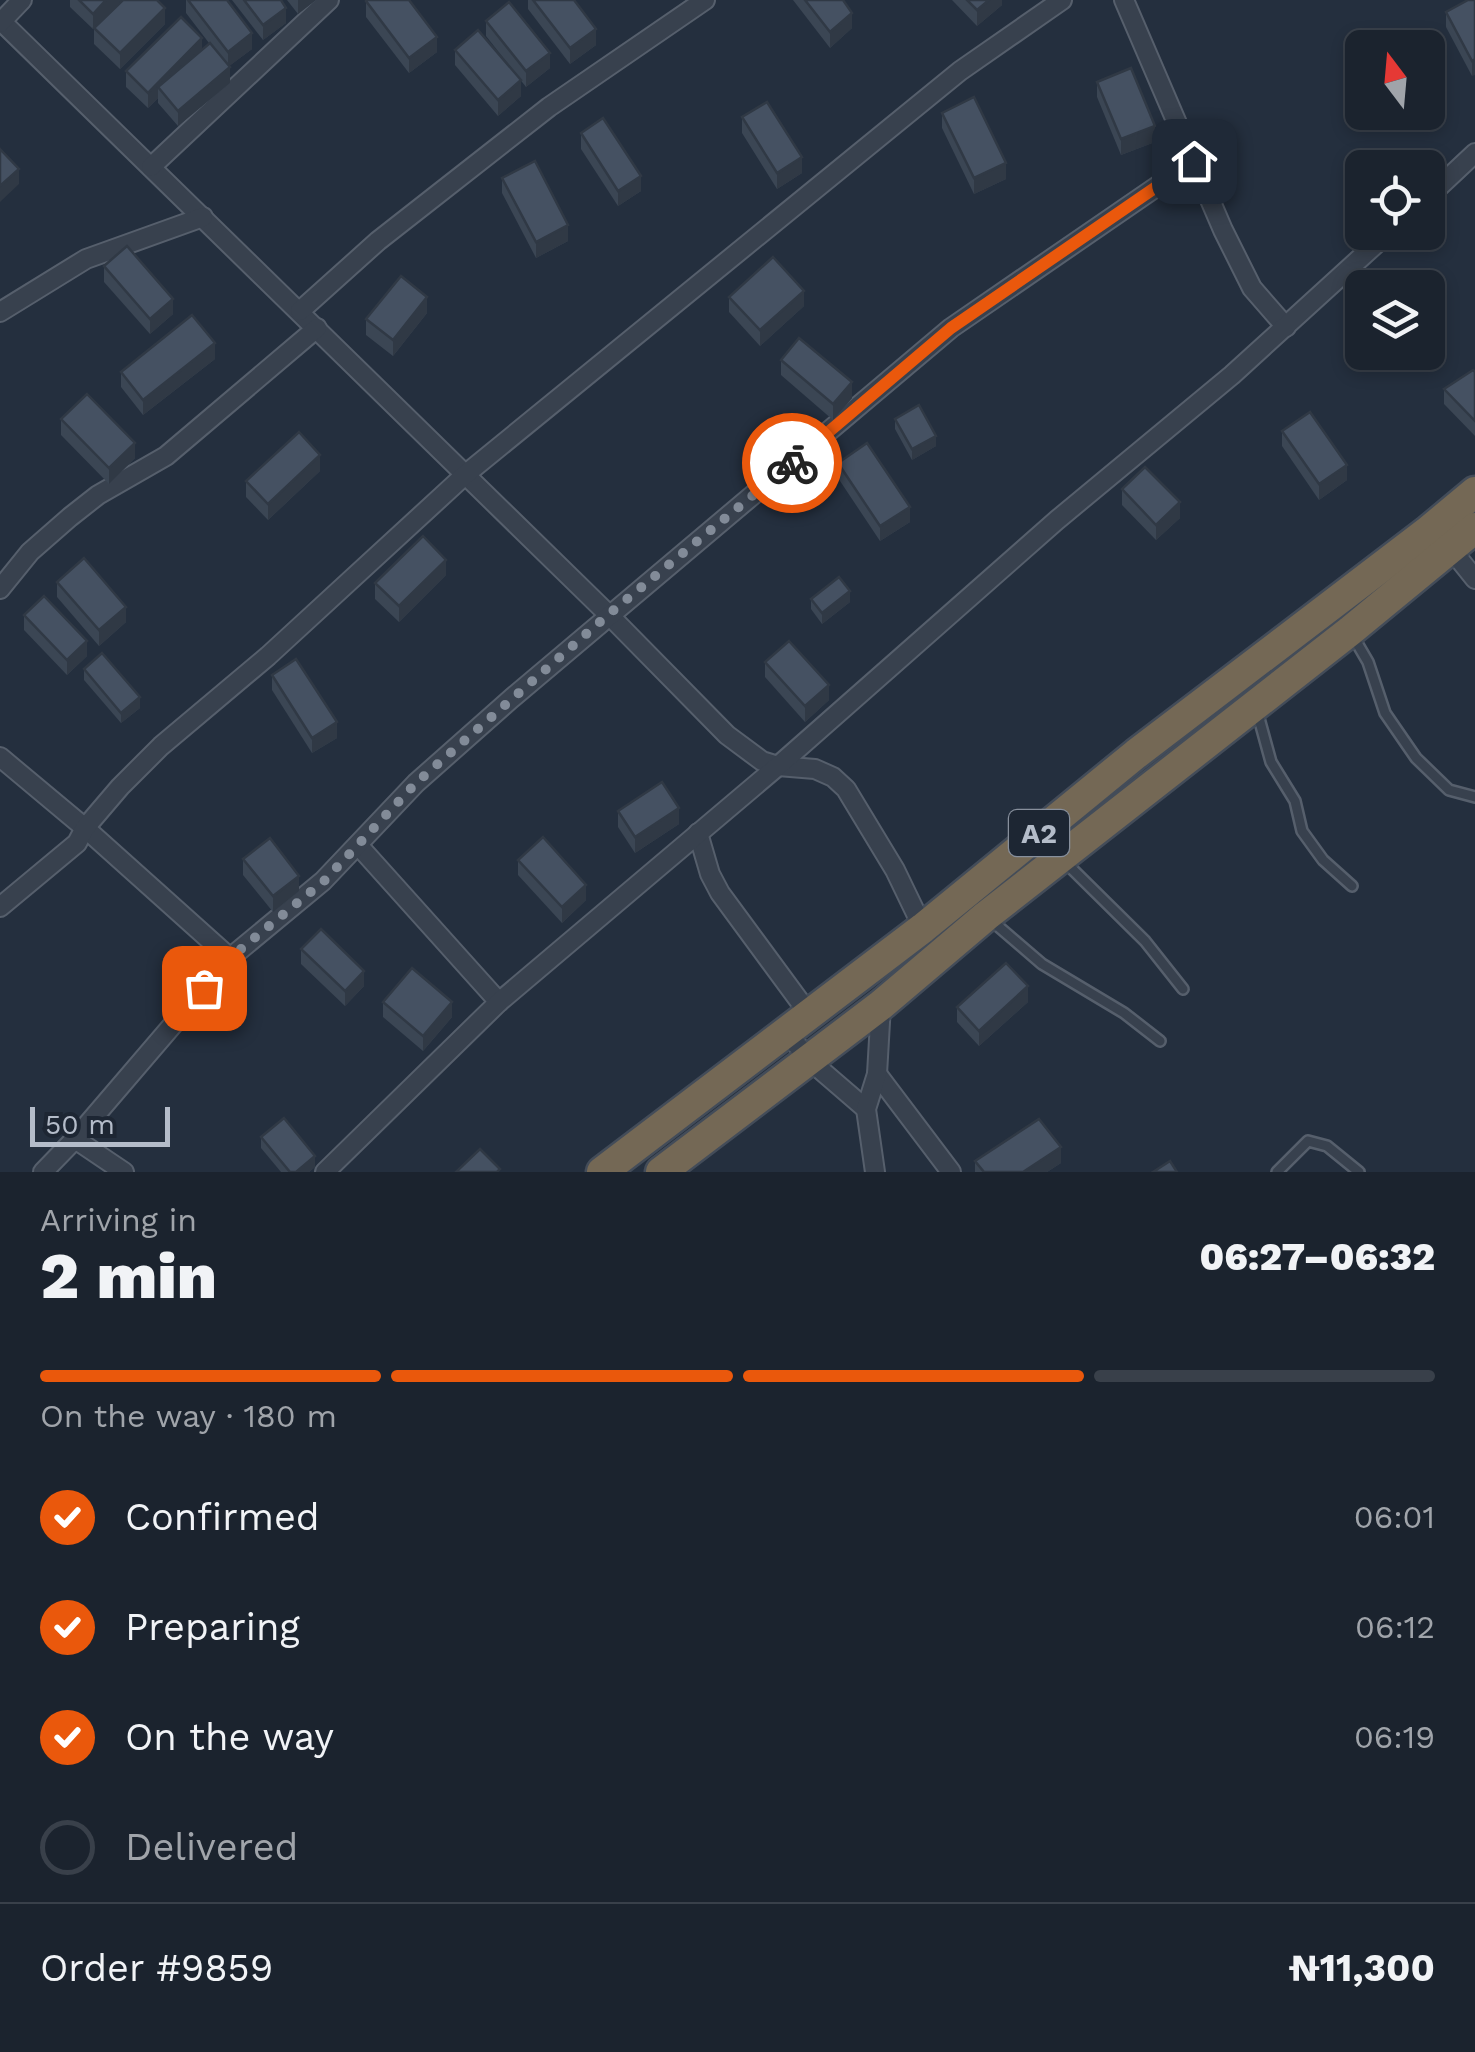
<!DOCTYPE html>
<meta charset="utf-8">
<style>
body{margin:0;font-family:"Work Sans",sans-serif;background:#282f3a;color:#f1f3f6;height:100vh;display:flex;flex-direction:column;font-size:38px;white-space:nowrap}
*{box-sizing:border-box;margin:0}
p{font-size:32px;color:#a0a4aa}
.icon{flex:none;width:55px;height:55px;fill:none;stroke:currentColor;stroke-width:2;stroke-linecap:round;stroke-linejoin:round}
.map{position:relative;height:1172px;overflow:hidden}
.details{display:flex;flex-direction:column;background:#1b232e;flex:1}
.details>*{flex:none}
.needle{width:65px;rotate:344deg}
.buttons{position:absolute;left:1345px;top:30px;display:grid;gap:20px}
.buttons a{display:grid;place-items:center;width:100px;height:100px;border-radius:15px;background:#1b232e;box-shadow:0 5px 15px #0003,0 0 0 2px #39404a;font-size:50px}
.scale{position:absolute;left:30px;bottom:25px;width:140px;box-sizing:border-box;padding-left:10px;border:5px solid #b4bcc9;border-top:0;font-size:28px;line-height:35px;white-space:nowrap;color:#b4bcc9;-webkit-text-stroke:8px #1d2633;paint-order:stroke}
.pin{position:absolute;display:grid;place-items:center;width:85px;height:85px;color:#fff;margin:-42px;border-radius:20px;box-shadow:0 5px 15px #0006}
.courier{position:absolute;display:grid;place-items:center;width:100px;height:100px;margin:-50px;border:8px solid #ea580c;border-radius:50%;background:#fff;color:#222;box-shadow:0 2px 12px #0007}
.headline em{font-style:normal;font-weight:800}
.headline div{display:flex;flex-direction:column-reverse}
.headline{display:flex;align-items:center;justify-content:space-between;height:170px;padding:0 40px}
h1{font-size:65px;font-weight:800;line-height:75px}
.bar{display:grid;grid-template-columns:repeat(4,1fr);gap:15px 10px;align-content:center;height:120px;padding:0 40px}
.bar i{height:12px;border-radius:8px;background:#39404a}
.bar .current{background:#ea580c}
.bar p{grid-column:span 4}
.line{display:flex;align-items:center;gap:25px;padding:0 40px;border-top:2px solid #39404a}
.line div{flex:1}
ol{padding:0 40px;list-style:none}
li{display:flex;align-items:center;gap:30px;height:110px}
li p{margin-inline-start:auto}
li .icon{padding:10px;border-radius:50%;background:#ea580c;color:#fff;stroke-width:4}
li:last-child{color:#a0a4aa}
li i{width:55px;height:55px;border:5px solid #39404a;border-radius:50%}
.map>svg:first-child{display:block}
</style>
<div class="map">
<svg width="1475" height="1172" viewBox="0 0 1475 1172">
<rect width="100%" height="100%" fill="#242f3e"/>
<g fill="none" stroke-linecap="round" stroke-linejoin="round">
<defs>
<g id="lane">
<polyline points="1354,638 1368,662 1385,713 1416,758 1449,790 1475,797"/>
<polyline points="1257,711 1271,762 1295,801 1302,831 1323,860 1352,886"/>
<polyline points="1063,860 1145,941 1183,989"/>
<polyline points="992,921 1042,964 1124,1013 1160,1041"/>
<polyline points="1277,1172 1308,1141 1327,1146 1359,1172"/>
</g>
<g id="street">
<polyline points="1124,0 1223,230 1252,288 1286,327"/>
<polyline points="0,20 609,615 727,735 762,761 778,766 815,769 833,777 846,789 895,870 923,928"/>
<polyline points="0,23 22,0"/>
<polyline points="151,167 329,0"/>
<polyline points="1428,197 1475,153"/>
<polyline points="300,311 378,241 549,107 705,0"/>
<polyline points="0,312 86,259 203,217"/>
<polyline points="1451,549 1475,579"/>
<polyline points="0,589 30,552 70,517 98,495 166,456 317,328"/>
<polyline points="0,757 85,828 230,958"/>
<polyline points="698,833 710,874 720,893 809,1014"/>
<polyline points="358,845 499,1002"/>
<polyline points="0,907 77,843 85,828 120,787 161,746 268,656 466,474 960,71 1062,0"/>
<polyline points="786,1031 808,1059 866,1109"/>
<polyline points="877,1074 951,1172"/>
<polyline points="75,1139 124,1172"/>
<polyline points="43,1172 75,1139 230,958 323,881 416,783 512,698 951,328 1194,161"/>
<polyline points="325,1172 499,1002 778,766 1057,520 1232,375 1389,232"/>
<polyline points="875,1172 866,1109 877,1074 881,1005"/>
</g>
<g id="highway">
<polyline points="602,1172 923,928 1136,754 1427,532 1475,492"/>
<polyline points="661,1172 881,1005 986,916 1350,631 1475,528"/>
</g>
</defs>
<use href="#lane" stroke="#565f6c" stroke-width="14"/>
<use href="#street" stroke="#565f6c" stroke-width="22"/>
<use href="#highway" stroke="#434c59" stroke-width="35"/>
<use href="#lane" stroke="#38414e" stroke-width="9"/>
<use href="#street" stroke="#38414e" stroke-width="18"/>
<use href="#highway" stroke="#746855" stroke-width="30"/>
</g>
<g fill="#3b4654">
<polygon points="70,0 121,0 93,29 70,7"/>
<polygon points="186,0 227,0 252,49 229,66 230,83 178,126 158,103 158,98 148,108 126,87 126,71 202,50 209,43 186,13"/>
<polygon points="232,0 281,0 286,23 263,40"/>
<polygon points="287,0 316,0 298,14"/>
<polygon points="528,0 574,0 596,45 570,64 528,9"/>
<polygon points="793,0 843,0 852,28 830,48"/>
<polygon points="952,0 1002,0 1002,5 977,26"/>
<polygon points="1475,0 1472,76 1446,27 1446,12"/>
<polygon points="366,1 437,52 409,73 366,17"/>
<polygon points="486,21 550,68 526,87 486,36"/>
<polygon points="165,24 120,69 94,44 94,28"/>
<polygon points="455,50 521,96 498,116 455,65"/>
<polygon points="1097,82 1155,142 1121,155 1097,97"/>
<polygon points="942,113 1006,179 974,194 942,128"/>
<polygon points="742,117 802,173 777,189 742,133"/>
<polygon points="581,133 641,191 618,206 581,149"/>
<polygon points="502,178 568,241 536,258 502,193"/>
<polygon points="104,266 173,314 150,334 104,282"/>
<polygon points="729,297 804,306 760,346 729,312"/>
<polygon points="427,313 393,356 366,335 366,319"/>
<polygon points="215,359 143,415 121,387 121,372"/>
<polygon points="781,360 852,398 833,420 781,375"/>
<polygon points="1475,372 1475,436 1444,404 1444,389"/>
<polygon points="61,419 135,458 109,484 61,435"/>
<polygon points="895,419 936,446 912,460 895,429"/>
<polygon points="1282,431 1347,480 1319,500 1282,446"/>
<polygon points="838,463 910,522 880,541 838,478"/>
<polygon points="320,471 268,520 246,497 246,481"/>
<polygon points="1122,489 1180,518 1156,540 1122,505"/>
<polygon points="446,575 399,622 375,599 375,583"/>
<polygon points="57,582 126,622 99,646 57,597"/>
<polygon points="811,599 850,602 822,624 811,609"/>
<polygon points="24,615 87,656 67,675 24,630"/>
<polygon points="765,662 829,700 805,722 765,677"/>
<polygon points="84,669 140,708 121,723 84,680"/>
<polygon points="272,675 337,738 312,753 272,690"/>
<polygon points="618,811 679,824 635,853 618,827"/>
<polygon points="243,859 299,891 273,912 243,875"/>
<polygon points="518,860 586,900 562,923 518,875"/>
<polygon points="301,949 364,986 345,1006 301,964"/>
<polygon points="383,1002 452,1017 423,1051 383,1017"/>
<polygon points="1028,1002 979,1046 957,1022 957,1007"/>
<polygon points="261,1137 315,1167 309,1172 281,1172 261,1148"/>
<polygon points="975,1161 1061,1163 1047,1172 975,1172"/>
</g>
<g fill="#303945">
<polygon points="106,0 121,0 93,29 93,14"/>
<polygon points="298,0 316,0 298,14"/>
<polygon points="989,0 1002,0 1002,5 977,26 977,10"/>
<polygon points="165,8 165,24 120,69 120,53"/>
<polygon points="286,8 286,23 263,40 263,25"/>
<polygon points="852,13 852,28 830,48 830,32"/>
<polygon points="596,29 596,45 570,64 570,48"/>
<polygon points="252,33 252,49 228,67 228,52"/>
<polygon points="437,37 437,52 409,73 409,58"/>
<polygon points="202,38 202,54 158,87 158,98 148,108 148,93"/>
<polygon points="550,53 550,68 526,87 526,71"/>
<polygon points="1475,59 1475,75 1472,76 1472,61"/>
<polygon points="230,67 230,83 178,126 178,111"/>
<polygon points="521,80 521,96 498,116 498,100"/>
<polygon points="1155,126 1155,142 1121,155 1121,139"/>
<polygon points="802,157 802,173 777,189 777,173"/>
<polygon points="1006,163 1006,179 974,194 974,178"/>
<polygon points="19,169 19,184 0,202 0,186"/>
<polygon points="641,176 641,191 618,206 618,191"/>
<polygon points="568,225 568,241 536,258 536,242"/>
<polygon points="804,291 804,306 760,346 760,330"/>
<polygon points="427,297 427,313 393,356 393,340"/>
<polygon points="173,299 173,314 150,334 150,319"/>
<polygon points="215,343 215,359 143,415 143,400"/>
<polygon points="852,382 852,398 833,420 833,404"/>
<polygon points="936,436 936,446 912,460 912,449"/>
<polygon points="135,443 135,458 109,484 109,468"/>
<polygon points="320,455 320,471 268,520 268,504"/>
<polygon points="1347,465 1347,480 1319,500 1319,484"/>
<polygon points="1180,502 1180,518 1156,540 1156,525"/>
<polygon points="910,507 910,522 880,541 880,526"/>
<polygon points="446,560 446,575 399,622 399,606"/>
<polygon points="850,591 850,602 822,624 822,613"/>
<polygon points="126,607 126,622 99,646 99,630"/>
<polygon points="87,641 87,656 67,675 67,660"/>
<polygon points="829,685 829,700 805,722 805,706"/>
<polygon points="140,697 140,708 121,723 121,713"/>
<polygon points="337,722 337,738 312,753 312,738"/>
<polygon points="679,808 679,824 635,853 635,837"/>
<polygon points="299,876 299,891 273,912 273,896"/>
<polygon points="586,885 586,900 562,923 562,907"/>
<polygon points="364,971 364,986 345,1006 345,991"/>
<polygon points="1028,986 1028,1002 979,1046 979,1031"/>
<polygon points="452,1002 452,1017 423,1051 423,1036"/>
<polygon points="1061,1147 1061,1163 1047,1172 1023,1172"/>
<polygon points="315,1156 315,1167 309,1172 296,1172"/>
</g>
<g fill="#455162" stroke="#303945" stroke-width="2.5">
<polygon points="79,0 106,0 93,14"/>
<polygon points="123,0 157,0 165,8 120,53 94,28"/>
<polygon points="188,0 227,0 252,33 228,52"/>
<polygon points="244,0 281,0 286,8 263,25"/>
<polygon points="367,0 409,0 437,37 409,58 366,1"/>
<polygon points="533,0 574,0 596,29 570,48"/>
<polygon points="805,0 843,0 852,13 830,32"/>
<polygon points="967,0 989,0 977,10"/>
<polygon points="1468,0 1475,0 1475,59 1472,61 1446,12"/>
<polygon points="509,2 550,53 526,71 486,21"/>
<polygon points="181,17 202,38 148,93 126,71"/>
<polygon points="478,30 521,80 498,100 455,50"/>
<polygon points="210,43 230,67 178,111 158,87"/>
<polygon points="1131,68 1155,126 1121,139 1097,82"/>
<polygon points="974,97 1006,163 974,178 942,113"/>
<polygon points="767,102 802,157 777,173 742,117"/>
<polygon points="603,118 641,176 618,191 581,133"/>
<polygon points="0,149 19,169 0,186"/>
<polygon points="535,161 568,225 536,242 502,178"/>
<polygon points="127,246 173,299 150,319 104,266"/>
<polygon points="773,257 804,291 760,330 729,297"/>
<polygon points="401,276 427,297 393,340 366,319"/>
<polygon points="192,315 215,343 143,400 121,372"/>
<polygon points="799,338 852,382 833,404 781,360"/>
<polygon points="1473,370 1475,372 1475,421 1444,389"/>
<polygon points="87,394 135,443 109,468 61,419"/>
<polygon points="919,405 936,436 912,449 895,419"/>
<polygon points="1310,412 1347,465 1319,484 1282,431"/>
<polygon points="299,432 320,455 268,504 246,481"/>
<polygon points="867,443 910,507 880,526 838,463"/>
<polygon points="1145,467 1180,502 1156,525 1122,489"/>
<polygon points="423,536 446,560 399,606 375,583"/>
<polygon points="84,558 126,607 99,630 57,582"/>
<polygon points="839,577 850,591 822,613 811,599"/>
<polygon points="44,596 87,641 67,660 24,615"/>
<polygon points="789,641 829,685 805,706 765,662"/>
<polygon points="102,653 140,697 121,713 84,669"/>
<polygon points="296,659 337,722 312,738 272,675"/>
<polygon points="662,782 679,808 635,837 618,811"/>
<polygon points="543,837 586,885 562,907 518,860"/>
<polygon points="270,838 299,876 273,896 243,859"/>
<polygon points="321,929 364,971 345,991 301,949"/>
<polygon points="1006,963 1028,986 979,1031 957,1007"/>
<polygon points="412,968 452,1002 423,1036 383,1002"/>
<polygon points="284,1118 315,1156 296,1172 290,1172 261,1137"/>
<polygon points="1039,1119 1061,1147 1023,1172 984,1172 975,1161"/>
<polygon points="480,1149 500,1169 497,1172 456,1172"/>
<polygon points="1170,1161 1177,1172 1153,1172"/>
</g>
<g fill="none" stroke-linecap="round" stroke-linejoin="round">
<polyline stroke="#828b98" stroke-width="10" stroke-dasharray="0 18" points="204,988 230,958 324,881 416,783 609,614 792,463"/>
<polyline stroke="#ea580c" stroke-width="12" points="792,463 951,328 1194,161"/>
</g>
<g text-anchor="middle" dominant-baseline="central" stroke-width="9" stroke-linejoin="round" paint-order="stroke">
<rect fill="#1d2633" stroke="#878f9c" stroke-width="2.5" x="1009" y="810" width="60" height="46" rx="8"/>
<g font-size="28" font-weight="bold" fill="#b4bcc9">
<text x="1039" y="833">A2</text>
</g>
</g>
</svg>
<div class="buttons">
<a><svg class="needle" viewBox="-14 -14 28 28"><path d="M0-13l5 13h-10z" fill="#e53935"/><path d="M0 13l5-13h-10z" fill="#a0a4aa"/></svg></a>
<a><svg class="icon" aria-label="locate" viewBox="0 0 24 24"><circle cx="12" cy="12" r="6"/><path d="M12 2v4M12 18v4M2 12h4M18 12h4"/></svg></a>
<a><svg class="icon" aria-label="layers" viewBox="0 0 24 24"><path d="M12 4l9 5-9 5-9-5zM3 14l9 5 9-5"/></svg></a>
</div>
<div class="scale">50 m</div>
<div class="pin" style="left:204px;top:988px;background:#ea580c"><svg class="icon" aria-label="bag" viewBox="0 0 24 24"><path d="M5 8h14l-1 12H6zM9 8a3 3 0 0 1 6 0"/></svg></div>
<div class="pin" style="left:1194px;top:161px;background:#1f2937"><svg class="icon" aria-label="home" viewBox="0 0 24 24"><path d="M3 11l9-7 9 7M6 9v11h12V9"/></svg></div>
<div class="courier" style="left:792px;top:463px"><svg class="icon" aria-label="bike" viewBox="0 0 24 24"><circle cx="6" cy="16" r="4"/><circle cx="18" cy="16" r="4"/><path d="M6 16l4-8h5l3 8M10 8l3 8H6M13 5h3"/></svg></div>
</div>
<section class="details">
<div class="headline"><div><h1>2 min</h1><p>Arriving in</p></div><em>06:27–06:32</em></div>
<div class="bar"><i class="current"></i><i class="current"></i><i class="current"></i><i></i><p>On the way · 180 m</p></div>
<ol>
<li><svg class="icon" aria-label="check" viewBox="0 0 24 24"><path d="M5 12l5 5 9-10"/></svg>Confirmed<p>06:01</p></li>
<li><svg class="icon" aria-label="check" viewBox="0 0 24 24"><path d="M5 12l5 5 9-10"/></svg>Preparing<p>06:12</p></li>
<li><svg class="icon" aria-label="check" viewBox="0 0 24 24"><path d="M5 12l5 5 9-10"/></svg>On the way<p>06:19</p></li>
<li><i></i>Delivered</li>
</ol>
<div class="line" style="height:130px"><div>Order #9859</div><b>₦11,300</b></div>
</section>
